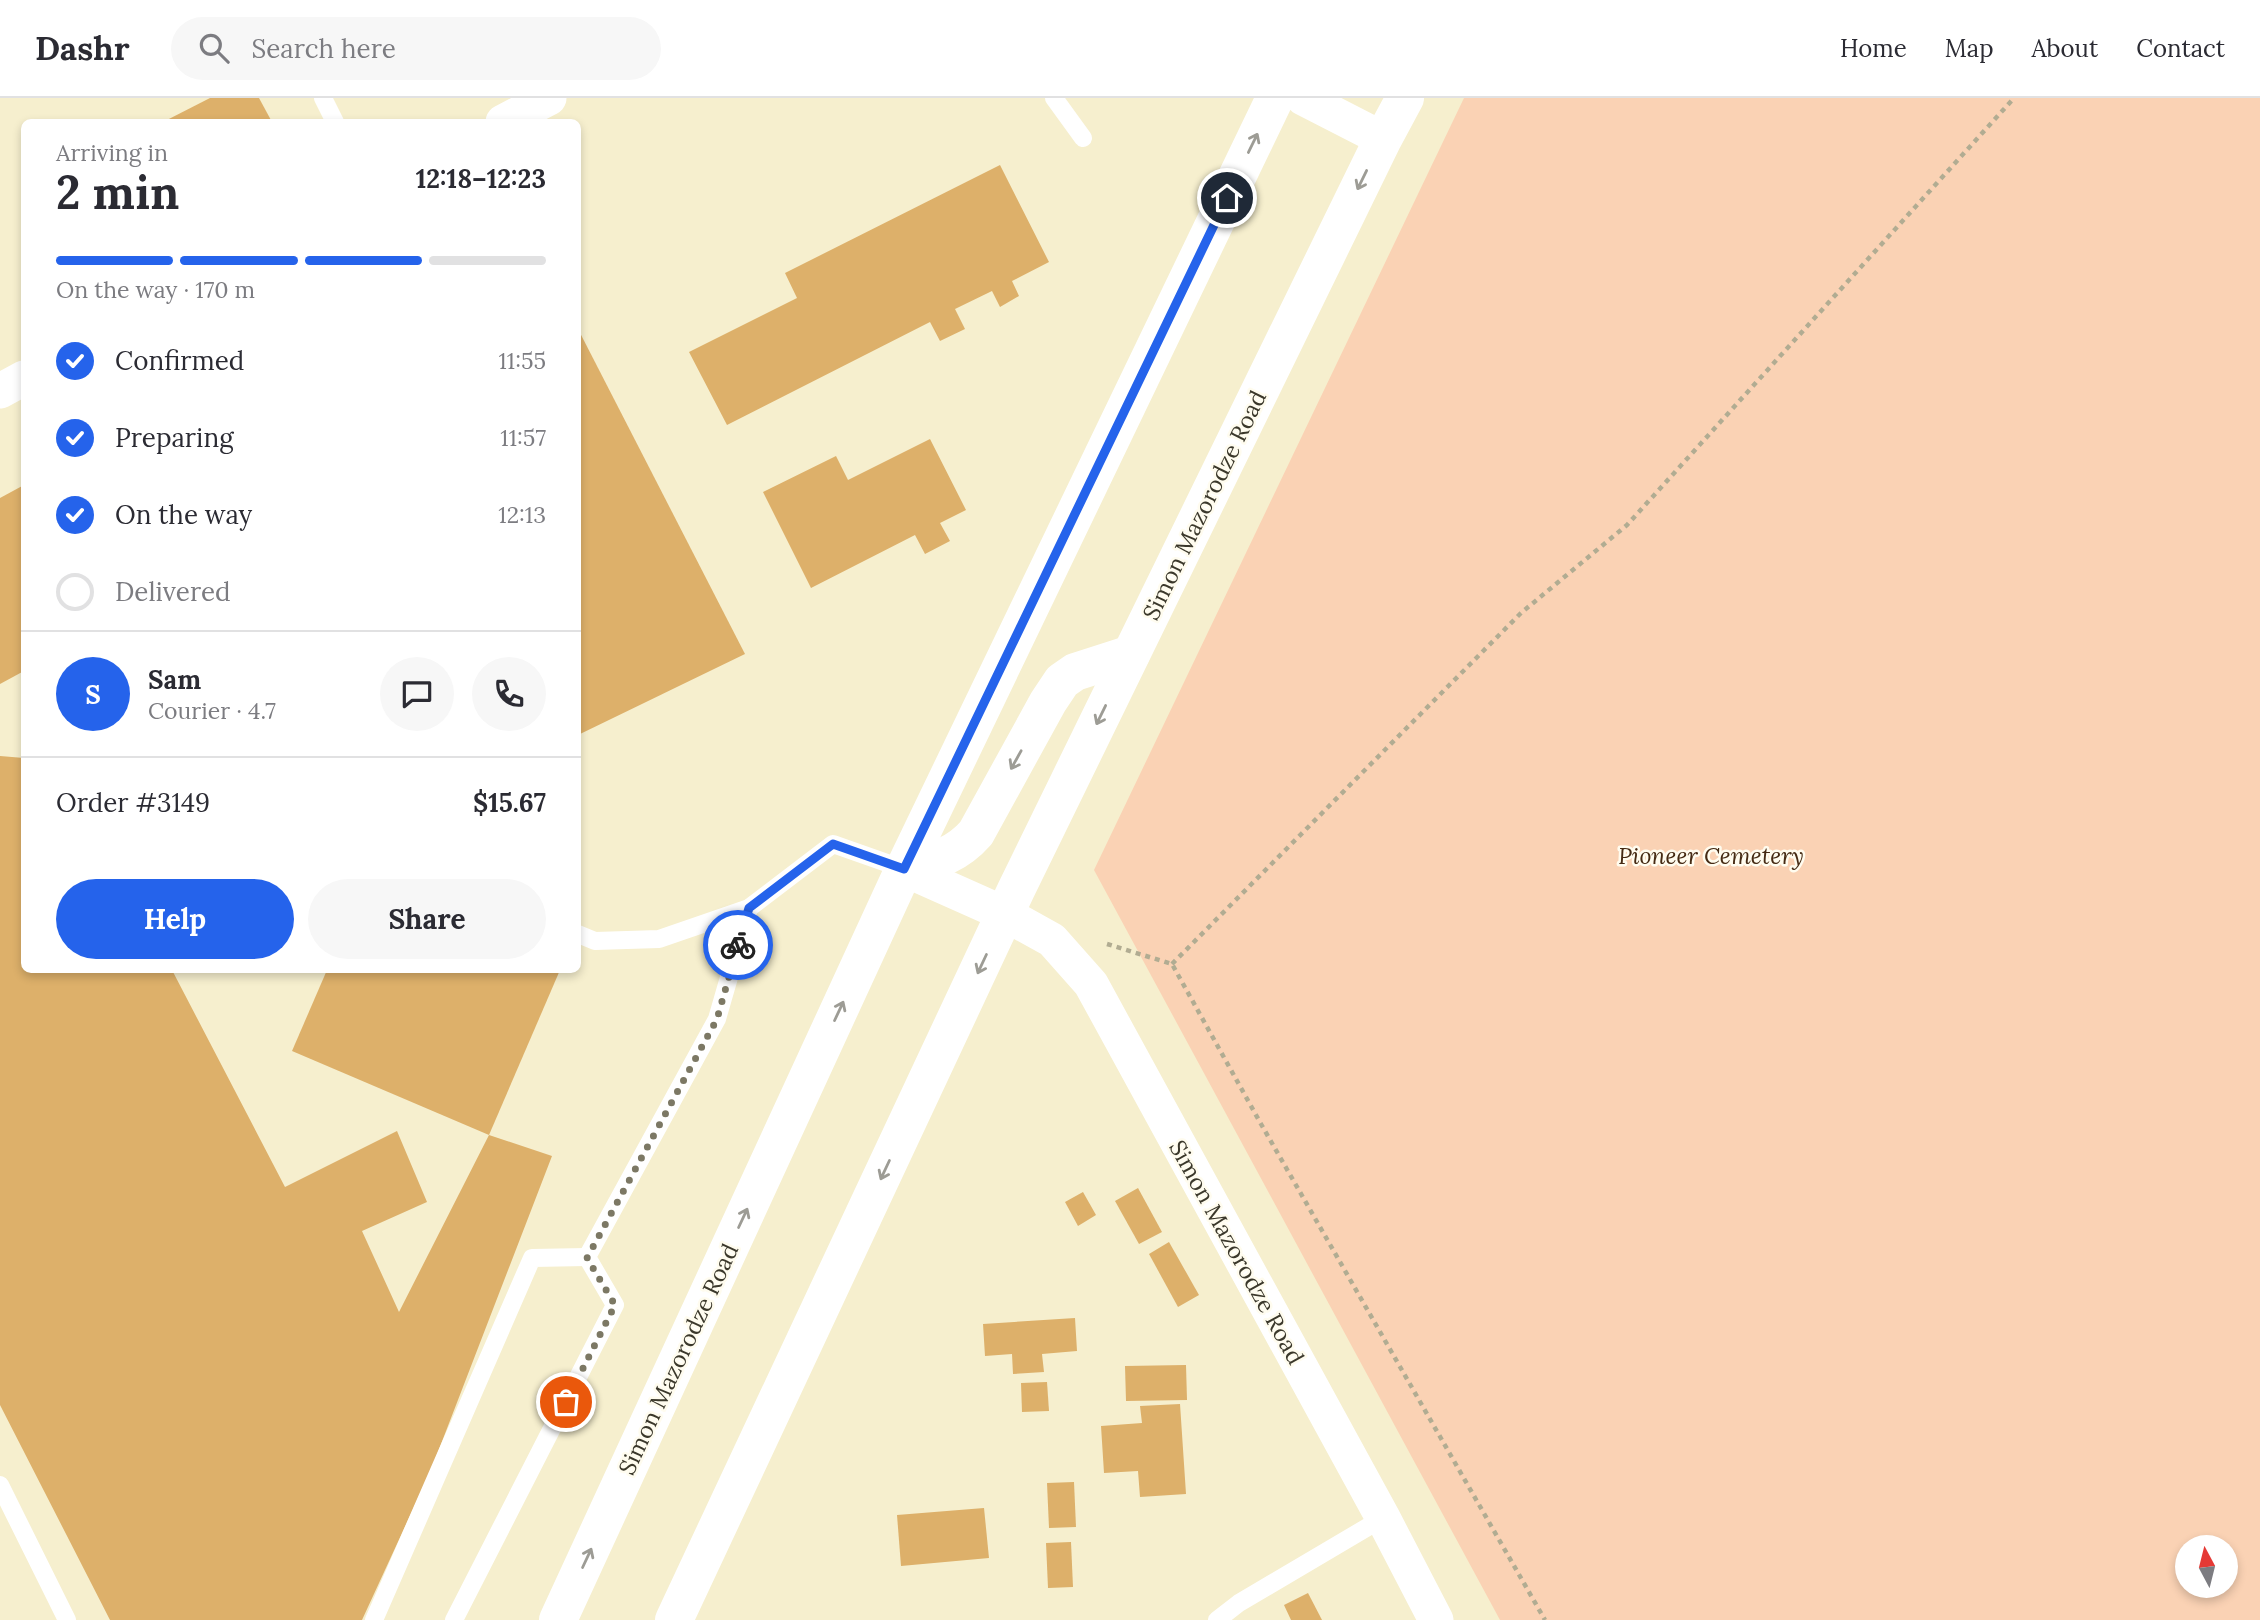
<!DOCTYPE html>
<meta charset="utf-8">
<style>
body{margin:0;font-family:Lora,serif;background:#f7f7f7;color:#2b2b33;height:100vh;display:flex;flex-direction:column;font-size:26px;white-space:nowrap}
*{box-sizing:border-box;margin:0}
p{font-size:23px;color:#7c7c81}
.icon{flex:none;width:38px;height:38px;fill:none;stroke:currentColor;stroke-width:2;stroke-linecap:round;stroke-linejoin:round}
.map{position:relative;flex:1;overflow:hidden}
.drawer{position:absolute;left:21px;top:21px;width:560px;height:854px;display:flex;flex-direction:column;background:#fff;border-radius:10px;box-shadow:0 4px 10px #0003}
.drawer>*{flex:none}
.needle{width:46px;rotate:353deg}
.controls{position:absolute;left:2175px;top:1437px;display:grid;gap:14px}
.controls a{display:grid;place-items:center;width:63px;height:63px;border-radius:50%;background:#fff;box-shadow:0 4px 10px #0003;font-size:35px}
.pin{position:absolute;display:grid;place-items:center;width:60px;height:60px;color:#fff;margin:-30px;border:4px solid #fff;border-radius:50%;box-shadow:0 2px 7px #0007}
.courier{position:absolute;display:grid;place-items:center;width:70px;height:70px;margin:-35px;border:5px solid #2563eb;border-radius:50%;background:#fff;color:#222;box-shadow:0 2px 9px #0007}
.summary em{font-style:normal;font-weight:700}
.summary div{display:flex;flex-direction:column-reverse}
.summary{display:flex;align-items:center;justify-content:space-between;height:119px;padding:0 35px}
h1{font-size:46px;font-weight:700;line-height:52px}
.bar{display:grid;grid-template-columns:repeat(4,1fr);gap:10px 7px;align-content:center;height:84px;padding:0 35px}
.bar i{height:9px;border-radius:5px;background:#e1e1e2}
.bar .current{background:#2563eb}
.bar p{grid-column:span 4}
.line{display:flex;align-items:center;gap:18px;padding:0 35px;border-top:2px solid #e1e1e2}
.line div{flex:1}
.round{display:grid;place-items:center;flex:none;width:74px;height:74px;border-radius:37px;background:#f7f7f7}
ol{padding:0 35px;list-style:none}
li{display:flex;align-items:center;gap:21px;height:77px}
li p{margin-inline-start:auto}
li .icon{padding:7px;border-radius:50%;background:#2563eb;color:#fff;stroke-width:4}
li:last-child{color:#7c7c81}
li i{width:38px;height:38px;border:4px solid #e1e1e2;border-radius:50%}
.button{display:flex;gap:14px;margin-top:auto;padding:14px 35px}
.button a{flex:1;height:80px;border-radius:42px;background:#2563eb;color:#fff;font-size:28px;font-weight:700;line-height:80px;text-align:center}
.button a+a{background:#f7f7f7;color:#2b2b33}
header{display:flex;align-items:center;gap:42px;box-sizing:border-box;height:98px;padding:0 35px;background:#fff;border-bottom:2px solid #e1e1e2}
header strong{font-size:33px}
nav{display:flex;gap:38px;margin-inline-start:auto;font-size:24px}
.search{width:490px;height:63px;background:#f7f7f7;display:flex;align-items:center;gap:18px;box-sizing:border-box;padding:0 24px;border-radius:38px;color:#7c7c81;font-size:26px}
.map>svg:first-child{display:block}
</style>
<header>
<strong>Dashr</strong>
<div class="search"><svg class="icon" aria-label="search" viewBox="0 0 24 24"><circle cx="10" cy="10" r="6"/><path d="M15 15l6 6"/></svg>Search here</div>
<nav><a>Home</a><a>Map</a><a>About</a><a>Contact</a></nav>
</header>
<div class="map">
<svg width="2260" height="1522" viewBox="0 0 2260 1522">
<rect width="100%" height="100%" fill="#f6efce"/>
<path fill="#fad2b4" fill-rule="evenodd" d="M 1464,0 L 2260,0 L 2260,1522 L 1500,1522 L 1094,772 ZM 2188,1449 L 2226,1449 L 2226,1488 L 2188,1488 Z"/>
<g fill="#ddb06a">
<polygon points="210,0 259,0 272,24 163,24"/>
<polygon points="1000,67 1049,164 1012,183 1019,198 1000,209 992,193 955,211 965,231 940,243 930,224 727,327 689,254 797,200 785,175"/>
<polygon points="578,231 745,556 578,637"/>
<polygon points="930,341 966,412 940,425 950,443 925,456 915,437 811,490 763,394 836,358 848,382"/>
<polygon points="24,387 24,573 0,586 0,400"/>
<polygon points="0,658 24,660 24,872 172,872 285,1089 397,1033 427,1104 362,1133 399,1214 489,1037 552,1058 431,1372 362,1522 110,1522 0,1307"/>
<polygon points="327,872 560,872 489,1037 292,953"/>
<polygon points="1138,1090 1162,1134 1139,1146 1115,1103"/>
<polygon points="1083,1094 1096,1117 1078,1128 1065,1104"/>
<polygon points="1169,1144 1199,1197 1178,1209 1149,1156"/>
<polygon points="1075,1220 1077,1253 1042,1256 1044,1274 1013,1276 1012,1256 985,1258 983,1226"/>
<polygon points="1186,1267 1187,1302 1126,1303 1125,1268"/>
<polygon points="1047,1284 1049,1313 1022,1314 1021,1285"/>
<polygon points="1180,1306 1186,1396 1140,1399 1138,1373 1104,1375 1101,1328 1142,1325 1140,1308"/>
<polygon points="1074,1384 1076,1429 1049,1430 1047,1385"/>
<polygon points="984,1410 989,1460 901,1468 897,1417"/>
<polygon points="1071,1444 1073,1489 1048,1490 1046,1445"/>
<polygon points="1308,1495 1322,1522 1291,1522 1284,1507"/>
</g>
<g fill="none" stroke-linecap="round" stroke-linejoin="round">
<g stroke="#b1ac92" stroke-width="4.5" stroke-dasharray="5 5" stroke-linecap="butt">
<polyline points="1107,846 1172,866 1261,1026 1545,1522"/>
<polyline points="1172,866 1521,515 1627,427 2014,0"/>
</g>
<g stroke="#fff" stroke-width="18">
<polyline points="323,0 335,24"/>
<polyline points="1054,0 1083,40"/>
<polyline points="578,836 595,843 659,841 749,810 833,746 904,771"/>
<polyline points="0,1387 67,1522"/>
<polyline points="374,1522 532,1160 587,1159"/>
<polyline points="454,1522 615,1207 587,1159 717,921 749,810"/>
<polyline points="1217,1522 1239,1505 1383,1420"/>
</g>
<g stroke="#fff" stroke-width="35">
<polyline points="1303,0 1383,41"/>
<polyline points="503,24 549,0"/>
<polyline points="0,293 24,280"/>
<polyline points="904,771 1005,816 1052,842 1091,886 1383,1420 1436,1522"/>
</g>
<g stroke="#fff" stroke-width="38">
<path d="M 904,771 C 933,763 955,759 976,735 L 1048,604 L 1062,583 L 1075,574 L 1131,556"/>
<polyline points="558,1522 904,771 1275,0"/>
<polyline points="674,1522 1016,792 1383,41 1405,0"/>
</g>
</g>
<defs><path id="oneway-shaft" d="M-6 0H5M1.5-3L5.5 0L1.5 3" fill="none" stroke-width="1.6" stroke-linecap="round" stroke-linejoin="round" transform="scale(1.75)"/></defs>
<g stroke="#9d9c95">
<use href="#oneway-shaft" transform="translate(1253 45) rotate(-64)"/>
<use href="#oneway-shaft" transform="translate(1362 82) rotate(116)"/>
<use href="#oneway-shaft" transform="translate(1101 617) rotate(116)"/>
<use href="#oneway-shaft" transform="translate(1016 662) rotate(119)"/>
<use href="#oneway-shaft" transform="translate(982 866) rotate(115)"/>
<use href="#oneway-shaft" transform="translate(839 913) rotate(-65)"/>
<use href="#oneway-shaft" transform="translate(885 1072) rotate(115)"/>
<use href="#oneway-shaft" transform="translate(743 1120) rotate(-65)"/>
<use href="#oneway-shaft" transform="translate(587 1460) rotate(-65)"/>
</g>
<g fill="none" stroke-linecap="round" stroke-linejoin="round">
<polyline stroke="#7c7864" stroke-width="7" stroke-dasharray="0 12.6" points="566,1304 615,1207 587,1160 717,921 738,847"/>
<polyline stroke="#2563eb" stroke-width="9" points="738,847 749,810 833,746 904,771 1227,100"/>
</g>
<g text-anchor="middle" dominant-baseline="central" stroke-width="5" stroke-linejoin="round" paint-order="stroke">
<g font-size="23" fill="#3b382b" stroke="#fffcef">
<text transform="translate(1204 407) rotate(-64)">Simon Mazorodze Road</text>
<text transform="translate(1237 1154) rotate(61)">Simon Mazorodze Road</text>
<text transform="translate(678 1261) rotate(-65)">Simon Mazorodze Road</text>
</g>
<g font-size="23" font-style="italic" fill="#452a13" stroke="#fffcef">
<text x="1711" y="757">Pioneer Cemetery</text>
</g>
</g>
</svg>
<div class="controls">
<a><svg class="needle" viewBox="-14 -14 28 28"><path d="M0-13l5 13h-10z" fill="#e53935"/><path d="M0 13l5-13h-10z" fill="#7c7c81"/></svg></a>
</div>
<div class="pin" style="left:566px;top:1304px;background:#ea580c"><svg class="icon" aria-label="bag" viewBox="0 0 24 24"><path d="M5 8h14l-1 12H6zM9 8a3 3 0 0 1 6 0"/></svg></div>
<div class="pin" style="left:1227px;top:100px;background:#1f2937"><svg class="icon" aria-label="home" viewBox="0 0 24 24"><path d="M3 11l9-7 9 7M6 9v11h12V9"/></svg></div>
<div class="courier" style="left:738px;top:847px"><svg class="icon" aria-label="bike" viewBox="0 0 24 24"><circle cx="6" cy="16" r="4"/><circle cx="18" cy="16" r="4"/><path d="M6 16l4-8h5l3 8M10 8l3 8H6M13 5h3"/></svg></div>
<section class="drawer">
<div class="summary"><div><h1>2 min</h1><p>Arriving in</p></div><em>12:18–12:23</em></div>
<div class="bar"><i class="current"></i><i class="current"></i><i class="current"></i><i></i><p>On the way · 170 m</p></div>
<ol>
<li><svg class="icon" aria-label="check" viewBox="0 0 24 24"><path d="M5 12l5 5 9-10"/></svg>Confirmed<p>11:55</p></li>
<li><svg class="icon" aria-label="check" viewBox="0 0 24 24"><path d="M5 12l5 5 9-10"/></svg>Preparing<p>11:57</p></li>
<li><svg class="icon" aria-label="check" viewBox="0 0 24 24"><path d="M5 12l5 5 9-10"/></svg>On the way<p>12:13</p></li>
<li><i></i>Delivered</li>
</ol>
<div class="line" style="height:126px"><b class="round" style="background:#2563eb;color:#fff">S</b><div><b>Sam</b><p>Courier · 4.7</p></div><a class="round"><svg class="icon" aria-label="chat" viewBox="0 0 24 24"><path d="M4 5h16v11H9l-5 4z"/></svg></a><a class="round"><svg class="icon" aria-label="phone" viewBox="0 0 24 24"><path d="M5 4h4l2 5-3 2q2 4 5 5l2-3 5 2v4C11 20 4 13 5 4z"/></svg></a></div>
<div class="line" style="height:91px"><div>Order #3149</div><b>$15.67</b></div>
<div class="button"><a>Help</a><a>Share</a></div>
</section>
</div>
